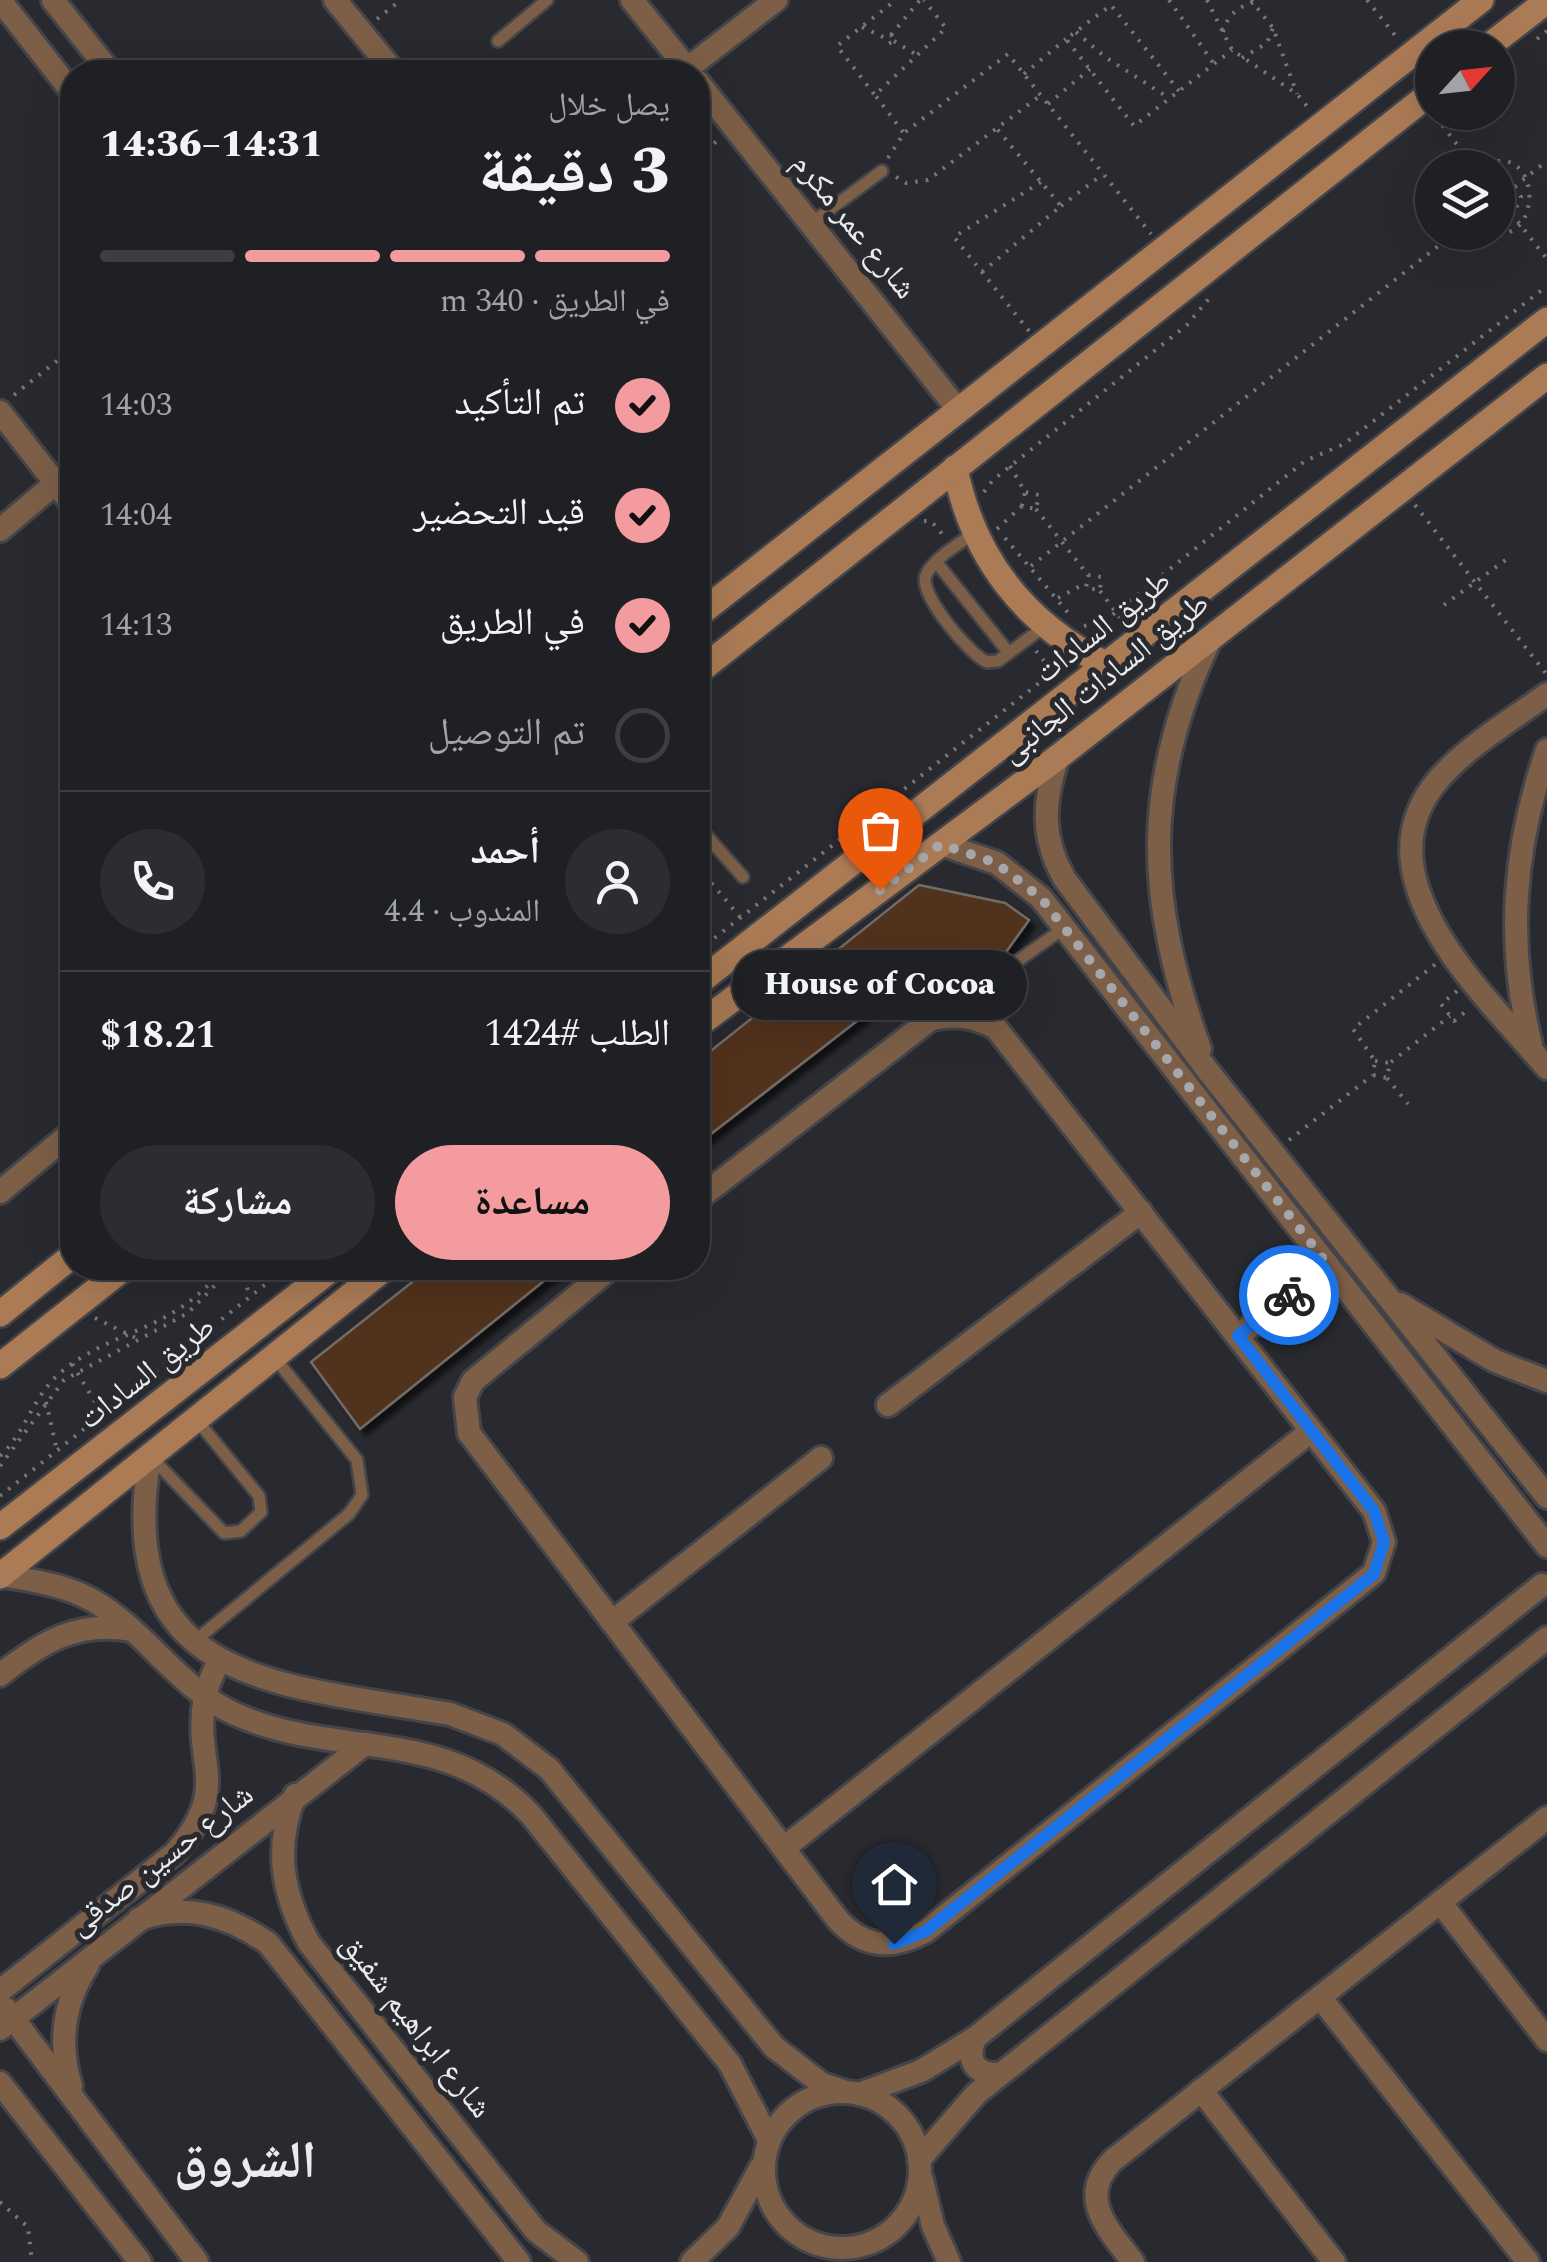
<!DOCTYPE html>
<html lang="ar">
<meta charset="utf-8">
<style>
body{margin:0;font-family:Spectral,"Noto Naskh Arabic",serif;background:#2c2d30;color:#f1f3f6;direction:rtl;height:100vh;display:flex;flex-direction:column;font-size:38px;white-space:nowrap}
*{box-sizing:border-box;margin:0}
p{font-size:32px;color:#a1a3a6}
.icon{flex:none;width:55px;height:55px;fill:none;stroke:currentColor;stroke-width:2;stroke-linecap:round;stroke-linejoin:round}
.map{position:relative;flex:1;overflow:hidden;direction:ltr}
.side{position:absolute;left:60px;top:60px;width:650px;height:1220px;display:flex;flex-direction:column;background:#1f2023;border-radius:40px;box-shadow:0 10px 40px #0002,0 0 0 2px #3c3e41;direction:rtl}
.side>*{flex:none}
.needle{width:65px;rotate:63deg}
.fabs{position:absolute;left:1415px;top:30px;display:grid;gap:20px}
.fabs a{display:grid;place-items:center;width:100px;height:100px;border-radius:50%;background:#1f2023;box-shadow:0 10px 40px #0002,0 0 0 2px #3c3e41;font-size:50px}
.pin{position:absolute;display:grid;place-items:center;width:85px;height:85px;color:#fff;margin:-102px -42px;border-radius:50% 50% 50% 0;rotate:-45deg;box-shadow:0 0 10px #0007}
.pin .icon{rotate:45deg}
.courier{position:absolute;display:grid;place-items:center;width:100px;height:100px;margin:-50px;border:8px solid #1a73e8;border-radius:50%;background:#fff;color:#222;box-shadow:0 2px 12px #0007}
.bubble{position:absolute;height:70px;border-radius:35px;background:#1f2023;box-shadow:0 10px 40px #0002,0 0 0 2px #3c3e41;font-size:32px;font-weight:800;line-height:70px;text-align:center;direction:rtl}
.summary em{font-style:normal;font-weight:800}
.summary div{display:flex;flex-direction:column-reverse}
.summary{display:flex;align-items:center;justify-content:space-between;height:170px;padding:0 40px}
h1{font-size:65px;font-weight:800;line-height:75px}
.bar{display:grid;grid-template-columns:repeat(4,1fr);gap:15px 10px;align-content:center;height:120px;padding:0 40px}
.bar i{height:12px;border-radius:8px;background:#3c3e41}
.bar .on{background:#f49b9f}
.bar p{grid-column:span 4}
.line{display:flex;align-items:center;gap:25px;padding:0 40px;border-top:2px solid #3c3e41}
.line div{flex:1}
.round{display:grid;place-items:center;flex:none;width:105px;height:105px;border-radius:52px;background:#2c2d30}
ol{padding:0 40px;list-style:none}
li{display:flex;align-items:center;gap:30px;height:110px}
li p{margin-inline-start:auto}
li .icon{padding:10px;border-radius:50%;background:#f49b9f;color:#111;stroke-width:4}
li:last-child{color:#a1a3a6}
li i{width:55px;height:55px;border:5px solid #3c3e41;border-radius:50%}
.primary-button{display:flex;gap:20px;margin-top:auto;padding:20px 40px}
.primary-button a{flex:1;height:115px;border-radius:60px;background:#f49b9f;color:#111;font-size:40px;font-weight:800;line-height:115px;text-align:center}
.primary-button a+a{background:#2c2d30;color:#f1f3f6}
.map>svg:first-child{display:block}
</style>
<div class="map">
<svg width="1547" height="2262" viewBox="0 0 1547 2262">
<defs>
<filter id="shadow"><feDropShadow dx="6" dy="6" stdDeviation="2.5" flood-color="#0009"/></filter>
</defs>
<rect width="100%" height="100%" fill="#292a2f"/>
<g fill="#51311c" stroke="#726c69" stroke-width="2.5" filter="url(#shadow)">
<polygon points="919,885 1005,903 1029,920 986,980 928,966 698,1144 698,1061"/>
<polygon points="430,1268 560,1268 360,1429 311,1362"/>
</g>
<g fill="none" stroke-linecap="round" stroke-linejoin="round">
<defs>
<g id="lane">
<polyline points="498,41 547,0"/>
<polyline points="810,224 882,171"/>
<path d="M 974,533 C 959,544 934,558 926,575 C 918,594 970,655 987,662 L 998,661 L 1045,626"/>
<polyline points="937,563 1009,653"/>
<polyline points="698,826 743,877"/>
<polyline points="996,988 1015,963 1064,928"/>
<polyline points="153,1459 224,1533 241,1531 261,1512 259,1496 196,1419"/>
<polyline points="196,1640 349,1514 362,1495 357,1460 274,1357"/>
</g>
<g id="street">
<polyline points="0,0 72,92"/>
<polyline points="53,0 110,72"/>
<polyline points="335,0 394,72"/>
<polyline points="632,0 690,72"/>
<polyline points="687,69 776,0"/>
<polyline points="698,82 959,411"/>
<polyline points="0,412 72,504"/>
<polyline points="0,530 56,483"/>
<path d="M 1547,694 C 1512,720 1467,746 1438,780 C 1355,878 1486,996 1547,1068"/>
<path d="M 1058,757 C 1043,802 1041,837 1064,878 L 1208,1071 L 1547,1497"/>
<polyline points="941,844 997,863 1041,898 1547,1546"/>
<path d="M 1531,1045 C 1506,943 1513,849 1547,750"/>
<path d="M 1200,1049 C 1146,899 1141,784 1211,638"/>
<polyline points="0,1192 72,1132"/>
<path d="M 611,1268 L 473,1381 L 465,1397 L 469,1433 L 838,1920 C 865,1949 893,1949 926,1931 L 1374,1573 L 1384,1542 L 1374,1511 L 996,1028 C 973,1016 957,1014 931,1019 L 698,1199"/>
<polyline points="1400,1304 1495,1361 1547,1381"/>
<polyline points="1238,1336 1328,1265"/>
<polyline points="888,1405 1141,1212"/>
<path d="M 150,1456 C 111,1685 279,1684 450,1714 L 503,1734 L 549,1769 L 774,2047 L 822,2084 L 846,2092"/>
<path d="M 2,1575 C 32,1581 62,1584 90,1599 C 144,1628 177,1687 233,1713 C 336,1761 444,1723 531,1815 L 730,2064 L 769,2140"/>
<polyline points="612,1622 821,1458"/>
<path d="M 0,1675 C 42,1642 77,1620 132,1630"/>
<path d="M 295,1795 C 274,1848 282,1894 309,1943 L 536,2231 L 577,2262"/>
<polyline points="784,1848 1311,1431"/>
<polyline points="1440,1902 1547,2040"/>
<path d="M 139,1919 C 187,1903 227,1915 268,1943 L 519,2262"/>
<path d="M 0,1991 L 175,1853 C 233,1785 192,1765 205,1697 C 207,1685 214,1672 219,1660"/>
<polyline points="1320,1997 1528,2262"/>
<polyline points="6,2009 197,2262"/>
<polyline points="0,2029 365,1744"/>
<path d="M 975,2038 C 966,2061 975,2075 1000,2074"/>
<polyline points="0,2083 140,2262"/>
<path d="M 71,2086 C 58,2043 63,2003 88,1965"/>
<polyline points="1201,2090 1334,2262"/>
<circle cx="842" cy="2170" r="78"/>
<polyline points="859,2094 921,2071 975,2038 1542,1585"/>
<polyline points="919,2160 976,2094 1547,1638"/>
<polyline points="922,2180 933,2226 949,2262"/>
<polyline points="692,2262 728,2227 761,2167"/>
<path d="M 1133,2262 C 1108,2229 1077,2198 1112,2161 L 1547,1818"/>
</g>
<g id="secondary">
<polyline points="1486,48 1547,1"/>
<path d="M 955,468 C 973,558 1025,624 1107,665"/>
<polyline points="698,615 1481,0"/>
<polyline points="698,672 1432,92"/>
<polyline points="698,983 1547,320"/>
<polyline points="698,1025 1058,757 1547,376"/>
<polyline points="0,1314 72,1256"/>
<polyline points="0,1366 124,1268"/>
<polyline points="0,1527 333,1268"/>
<polyline points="0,1576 385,1268"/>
</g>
</defs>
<use href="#lane" stroke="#44454a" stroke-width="16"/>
<use href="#street" stroke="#44454a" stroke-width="28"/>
<use href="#secondary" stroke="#44454a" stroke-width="30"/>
<g stroke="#77787c" stroke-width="4" stroke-dasharray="2.5 8" stroke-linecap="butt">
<polyline points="1169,0 1214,64"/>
<polyline points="1207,0 1232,50 1297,94 1310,110"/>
<polyline points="1251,0 1273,28 1297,94"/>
<polyline points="1367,0 1398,39"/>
<polyline points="377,19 401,0"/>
<polyline points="862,27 885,38 891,35 894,41 888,44 885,38"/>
<polyline points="1076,32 1105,57 1169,98"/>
<path d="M 1223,32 C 1228,14 1237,8 1254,2"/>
<polyline points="891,35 920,0"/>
<polyline points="1537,39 1547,31"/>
<polyline points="894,41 915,54"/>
<polyline points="1242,58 1267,43 1273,28"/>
<polyline points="1024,74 1066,39"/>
<polyline points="1179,91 1111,5 1066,39 1134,126 1232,50"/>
<polyline points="874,94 837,46 896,0"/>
<polyline points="1048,104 1090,69"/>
<polyline points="1436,117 1475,168"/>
<polyline points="903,132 875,95 946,28 924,0"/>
<polyline points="698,157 718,140"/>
<polyline points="888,158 904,133 1008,54 1151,234"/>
<path d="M 1478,168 C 1543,131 1547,251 1486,232"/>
<polyline points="1498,176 1511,180 1521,197 1513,215 1498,219"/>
<polyline points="896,177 906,183 928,180 1041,95"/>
<polyline points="1498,191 1506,193 1508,200 1498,207"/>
<polyline points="1506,193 1547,161"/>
<polyline points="1505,205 1547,259"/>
<polyline points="1061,206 1103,174"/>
<polyline points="982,272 1061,206 997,129"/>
<polyline points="1029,331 954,237 1041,182"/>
<polyline points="14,395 72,349"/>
<polyline points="1010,466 1025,492 1022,506 1036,509 1039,495 1025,492"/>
<polyline points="984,492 993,480 1187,325 1211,296"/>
<polyline points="1415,505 1547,675"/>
<polyline points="1036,509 1088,575 1101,577 1100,590 1086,588 1088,575"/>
<polyline points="924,521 931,521 943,535"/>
<polyline points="997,529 1022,506"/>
<polyline points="1005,538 1070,615"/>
<polyline points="1031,566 1456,232"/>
<polyline points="1100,591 1124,623"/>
<polyline points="1058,598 1084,584"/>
<polyline points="1444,605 1511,556"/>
<polyline points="1084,626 1106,620 1305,461 1344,444 1547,286"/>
<polyline points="698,867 740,917"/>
<polyline points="698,951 1048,676 1049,667 1036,651"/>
<polyline points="1457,991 1441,1004 1454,1021 1469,1009"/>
<polyline points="1375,1061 1390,1063 1387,1078 1373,1075 1375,1061 1353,1029 1437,963"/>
<polyline points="1391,1062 1450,1016"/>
<polyline points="1387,1078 1408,1104"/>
<polyline points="1289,1140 1373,1075"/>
<polyline points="240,1268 250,1296"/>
<polyline points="95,1318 140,1340"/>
<polyline points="72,1364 103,1415"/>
<polyline points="46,1402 57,1451"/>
<path d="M 0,1456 C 26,1432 33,1396 60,1373 C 113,1328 173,1333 223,1268"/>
<polyline points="0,1466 64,1380 188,1313 232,1268"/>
<polyline points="0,1496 286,1268"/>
<polyline points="0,2202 28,2227 32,2262"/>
</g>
<use href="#lane" stroke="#7d5f47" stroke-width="11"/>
<use href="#street" stroke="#7d5f47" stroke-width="22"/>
<use href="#secondary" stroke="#ab7b55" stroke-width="25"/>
</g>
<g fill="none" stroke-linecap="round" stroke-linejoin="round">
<polyline stroke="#a6a7ab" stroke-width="10" stroke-dasharray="0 18" points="880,890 941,844 996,863 1041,898 1328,1265 1289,1295"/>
<polyline stroke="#1a73e8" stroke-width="12" points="894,1944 926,1931 1374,1574 1384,1542 1374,1511 1238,1336 1289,1295"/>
</g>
<g text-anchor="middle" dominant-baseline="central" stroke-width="10" stroke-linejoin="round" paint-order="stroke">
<g font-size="32" fill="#eaebee" stroke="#292a2f">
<text transform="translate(854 226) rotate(51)">شارع عمر مكرم</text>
<text transform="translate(1103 627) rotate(-38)">طريق السادات</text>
<text transform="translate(1105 678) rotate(-38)">طريق السادات الجانبى</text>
<text transform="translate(147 1373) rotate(-38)">طريق السادات</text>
<text transform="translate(161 1860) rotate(-38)">شارع حسين صدقى</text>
<text transform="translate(416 2026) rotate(52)">شارع ابراهيم شفيق</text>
</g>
<g font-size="52" font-weight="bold" fill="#eaebee" stroke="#292a2f">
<text x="245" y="2161">الشروق</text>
</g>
</g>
</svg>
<div class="fabs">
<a><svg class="needle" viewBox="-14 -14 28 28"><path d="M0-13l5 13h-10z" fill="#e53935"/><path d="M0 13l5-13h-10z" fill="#a1a3a6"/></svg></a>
<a><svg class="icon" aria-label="layers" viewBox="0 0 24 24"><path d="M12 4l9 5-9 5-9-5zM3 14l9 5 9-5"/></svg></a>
</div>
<div class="pin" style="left:880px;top:890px;background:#ea580c"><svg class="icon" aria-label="bag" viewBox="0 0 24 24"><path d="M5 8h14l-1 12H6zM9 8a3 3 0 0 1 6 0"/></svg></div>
<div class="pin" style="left:894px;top:1944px;background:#1f2937"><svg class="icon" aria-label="home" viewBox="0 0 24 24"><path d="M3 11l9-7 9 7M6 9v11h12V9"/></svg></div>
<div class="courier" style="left:1289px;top:1295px"><svg class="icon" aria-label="bike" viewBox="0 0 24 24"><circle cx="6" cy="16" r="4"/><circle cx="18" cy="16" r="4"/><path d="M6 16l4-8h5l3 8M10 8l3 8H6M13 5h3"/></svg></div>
<div class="bubble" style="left:732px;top:950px;width:295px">House of Cocoa</div>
<section class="side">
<div class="summary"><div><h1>3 دقيقة</h1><p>يصل خلال</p></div><em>14:31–14:36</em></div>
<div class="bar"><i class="on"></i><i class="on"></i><i class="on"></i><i></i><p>في الطريق · 340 m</p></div>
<ol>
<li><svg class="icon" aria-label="check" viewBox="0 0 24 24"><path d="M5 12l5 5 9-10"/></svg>تم التأكيد<p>14:03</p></li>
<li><svg class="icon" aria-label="check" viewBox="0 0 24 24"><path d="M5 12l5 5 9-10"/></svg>قيد التحضير<p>14:04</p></li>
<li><svg class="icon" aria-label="check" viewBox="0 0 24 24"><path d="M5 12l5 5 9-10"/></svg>في الطريق<p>14:13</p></li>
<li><i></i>تم التوصيل</li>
</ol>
<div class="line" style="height:180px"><a class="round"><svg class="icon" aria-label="person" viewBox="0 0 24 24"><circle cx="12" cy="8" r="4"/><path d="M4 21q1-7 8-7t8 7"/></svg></a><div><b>أحمد</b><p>المندوب · 4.4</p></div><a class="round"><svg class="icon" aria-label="phone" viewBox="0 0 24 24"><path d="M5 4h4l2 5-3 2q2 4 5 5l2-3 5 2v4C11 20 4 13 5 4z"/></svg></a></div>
<div class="line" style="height:130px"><div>الطلب #1424</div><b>$18.21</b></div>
<div class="primary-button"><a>مساعدة</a><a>مشاركة</a></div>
</section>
</div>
